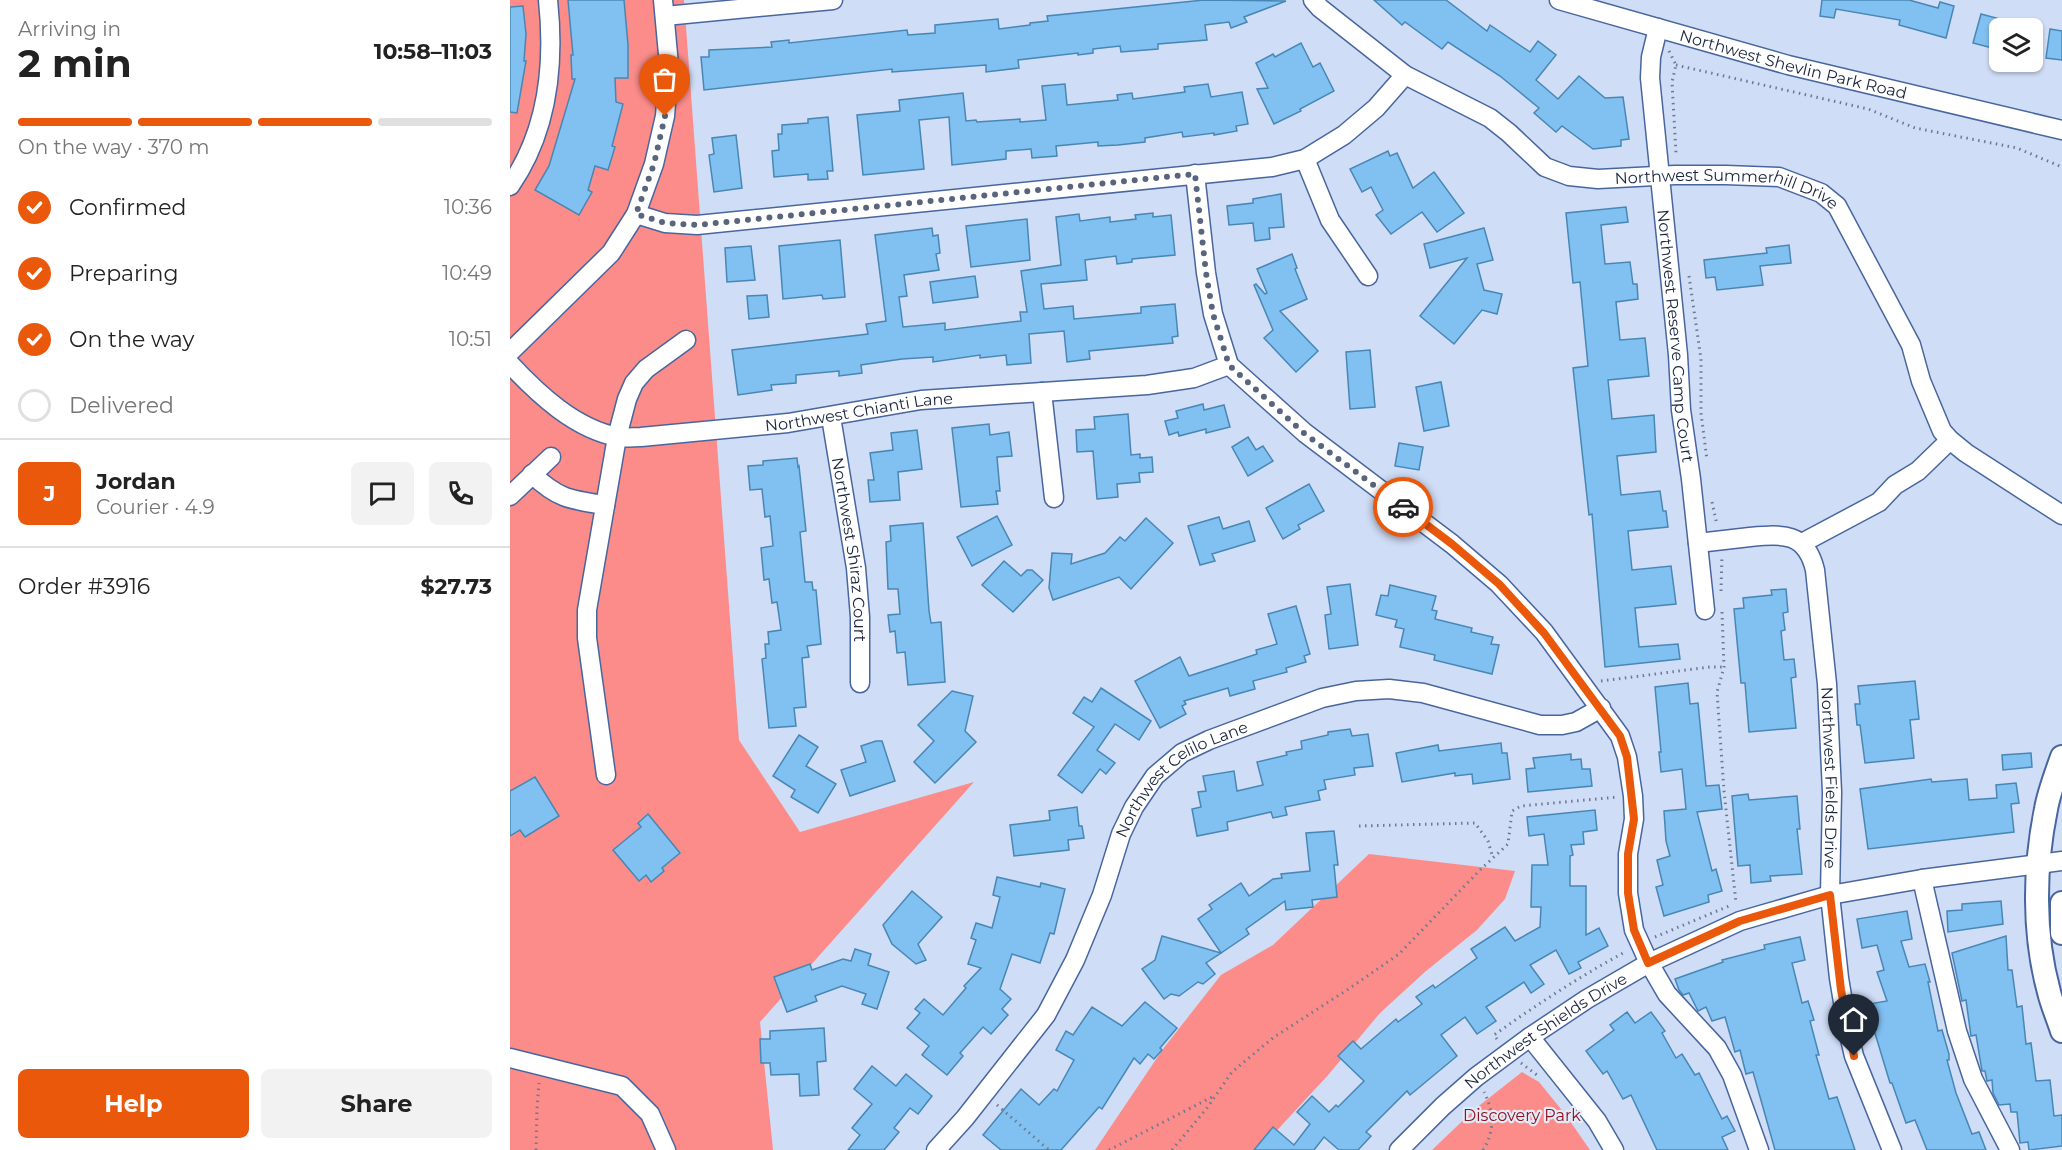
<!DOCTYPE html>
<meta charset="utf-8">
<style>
body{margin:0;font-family:Montserrat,sans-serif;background:#f2f2f2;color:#222;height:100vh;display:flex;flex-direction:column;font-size:22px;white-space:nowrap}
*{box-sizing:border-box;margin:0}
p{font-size:20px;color:#767676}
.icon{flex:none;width:33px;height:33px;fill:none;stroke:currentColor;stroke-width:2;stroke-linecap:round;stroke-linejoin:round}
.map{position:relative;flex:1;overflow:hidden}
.side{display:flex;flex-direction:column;background:#fff;width:510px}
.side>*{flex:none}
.controls{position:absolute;left:1479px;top:18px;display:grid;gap:12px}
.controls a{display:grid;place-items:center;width:54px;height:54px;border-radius:9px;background:#fff;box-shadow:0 2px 4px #0004;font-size:30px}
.pin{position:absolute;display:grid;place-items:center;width:51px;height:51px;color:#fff;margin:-62px -26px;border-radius:50% 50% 50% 0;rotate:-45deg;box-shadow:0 0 6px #0007}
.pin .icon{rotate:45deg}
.courier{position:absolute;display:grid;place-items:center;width:60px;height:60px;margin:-30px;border:4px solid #ea580c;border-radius:50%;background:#fff;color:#222;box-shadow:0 2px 8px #0007}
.headline em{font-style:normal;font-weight:700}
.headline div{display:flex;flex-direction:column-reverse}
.headline{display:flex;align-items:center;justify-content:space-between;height:102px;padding:0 18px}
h1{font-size:39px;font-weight:700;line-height:45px}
.bar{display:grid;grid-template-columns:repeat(4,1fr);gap:9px 6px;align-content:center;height:72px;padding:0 18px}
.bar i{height:8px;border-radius:4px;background:#e0e0e0}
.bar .active{background:#ea580c}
.bar p{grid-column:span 4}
.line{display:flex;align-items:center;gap:15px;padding:0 18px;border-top:2px solid #e0e0e0}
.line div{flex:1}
.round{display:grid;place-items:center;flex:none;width:63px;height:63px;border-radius:9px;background:#f2f2f2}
ol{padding:0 18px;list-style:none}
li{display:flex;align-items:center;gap:18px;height:66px}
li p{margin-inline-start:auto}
li .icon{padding:6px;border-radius:50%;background:#ea580c;color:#fff;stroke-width:4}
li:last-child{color:#767676}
li i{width:33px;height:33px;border:3px solid #e0e0e0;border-radius:50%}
.action{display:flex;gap:12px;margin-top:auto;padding:12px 18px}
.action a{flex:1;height:69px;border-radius:9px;background:#ea580c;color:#fff;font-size:24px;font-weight:700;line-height:69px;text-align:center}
.action a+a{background:#f2f2f2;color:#222}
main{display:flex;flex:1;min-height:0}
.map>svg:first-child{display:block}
</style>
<main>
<section class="side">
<div class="headline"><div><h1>2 min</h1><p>Arriving in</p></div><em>10:58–11:03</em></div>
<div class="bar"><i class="active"></i><i class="active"></i><i class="active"></i><i></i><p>On the way · 370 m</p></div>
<ol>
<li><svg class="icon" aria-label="check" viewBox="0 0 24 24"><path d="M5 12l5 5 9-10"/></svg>Confirmed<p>10:36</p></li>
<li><svg class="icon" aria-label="check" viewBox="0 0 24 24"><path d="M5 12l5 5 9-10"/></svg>Preparing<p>10:49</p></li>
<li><svg class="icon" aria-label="check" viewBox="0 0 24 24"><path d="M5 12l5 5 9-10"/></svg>On the way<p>10:51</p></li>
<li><i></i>Delivered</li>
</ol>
<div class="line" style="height:108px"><b class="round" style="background:#ea580c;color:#fff">J</b><div><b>Jordan</b><p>Courier · 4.9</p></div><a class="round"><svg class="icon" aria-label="chat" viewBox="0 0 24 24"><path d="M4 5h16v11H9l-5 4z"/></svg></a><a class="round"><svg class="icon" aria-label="phone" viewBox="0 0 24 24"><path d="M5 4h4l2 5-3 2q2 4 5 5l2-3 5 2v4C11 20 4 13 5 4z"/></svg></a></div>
<div class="line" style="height:78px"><div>Order #3916</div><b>$27.73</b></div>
<div class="action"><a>Help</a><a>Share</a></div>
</section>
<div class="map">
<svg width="1552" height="1150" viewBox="0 0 1552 1150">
<rect width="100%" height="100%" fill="#cfddf6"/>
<g fill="#fb8c8a">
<polygon points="0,0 174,0 229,740 290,832 464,782 250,1022 263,1150 0,1150"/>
<polygon points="859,854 1005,871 995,899 967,930 916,971 870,1013 819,1074 749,1150 585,1150 653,1049 711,975 763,945"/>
<polygon points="1012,1072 1029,1082 1055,1114 1080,1150 922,1150 965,1109"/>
</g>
<g fill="#80c1f2" stroke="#4887b5" stroke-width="1.5">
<polygon points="58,0 114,0 118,45 118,78 105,78 106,102 113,104 102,146 105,147 98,170 85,166 78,190 82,192 69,215 25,190 39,166 65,79 62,79 61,55 63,55"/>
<polygon points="694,0 776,1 734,17 737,22 721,28 719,22 695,25 697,40 648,44 648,49 611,52 610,46 583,49 583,53 568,55 568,53 508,60 509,68 476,72 476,65 382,72 382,69 194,90 191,57 199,57 199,50 262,47 261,42 279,40 279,43 397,30 398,35 425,33 425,25 488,19 489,29 520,25 520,23 538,21 537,16"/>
<polygon points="864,0 936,0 977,31 980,25 1020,52 1028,41 1046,55 1026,80 1048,99 1069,76 1095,98 1113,97 1119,139 1111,140 1111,146 1083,149 1052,126 1046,132 1024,113 1029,108 990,76 938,42 932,49 895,22 892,25"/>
<polygon points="1312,0 1399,0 1428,8 1430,2 1444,6 1436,38 1389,25 1390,20 1326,9 1324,18 1310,16"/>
<polygon points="13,6 16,34 14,61 16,61 7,113 0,112 0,7"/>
<polygon points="1471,14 1490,19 1490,50 1463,43"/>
<polygon points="1540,29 1552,31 1552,60 1536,58"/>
<polygon points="791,43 803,67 810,63 824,91 790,109 791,111 764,124 747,89 758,88 746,63 763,54 765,57"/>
<polygon points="555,84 557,105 608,100 607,95 622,93 623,99 653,95 675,92 674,87 698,84 701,97 732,92 738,124 726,126 727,131 704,135 704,133 673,137 672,132 635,138 635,142 608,145 588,146 588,142 546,146 547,156 522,158 521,149 496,151 496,159 442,165 439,117 409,120 414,169 353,175 347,115 390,111 389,100 453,93 456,121 466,120 467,122 510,119 510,122 536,120 532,86"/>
<polygon points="318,117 323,171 317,171 318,179 298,180 298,174 264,177 262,151 269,150 268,134 272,134 272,125 298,123 298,119"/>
<polygon points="226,135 232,188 204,192 199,155 204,154 202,138"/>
<polygon points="878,151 880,156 887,153 903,188 924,172 954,213 927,232 912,212 881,234 866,215 873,210 861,187 852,192 840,169"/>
<polygon points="771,194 774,227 759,228 760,239 745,241 743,223 719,225 717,206 743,203 743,199"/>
<polygon points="1116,207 1118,222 1091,225 1095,264 1120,262 1123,284 1127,284 1128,299 1106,302 1110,340 1135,338 1139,376 1098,380 1102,419 1144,415 1146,452 1107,456 1111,495 1150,491 1153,511 1156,511 1158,527 1118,531 1122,570 1161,566 1166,604 1125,608 1129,647 1168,644 1170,659 1095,667 1082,514 1079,515 1063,368 1078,366 1070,282 1063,283 1056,213"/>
<polygon points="643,213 643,217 661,215 665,255 622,259 622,262 607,264 606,256 575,260 577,280 531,284 534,309 563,306 564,319 631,313 631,307 665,304 668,336 662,337 663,343 579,351 580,359 557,362 554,331 519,334 521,363 497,365 496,355 470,358 470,355 423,362 423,357 392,359 351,365 352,373 329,376 329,371 286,375 286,383 261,385 262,390 228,395 222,350 358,334 356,324 376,321 365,235 422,228 423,236 428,235 430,253 426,254 429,270 394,275 397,296 389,297 393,327 435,323 435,330 511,321 510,312 517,312 511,271 551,265 546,217 569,214 570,221 600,217 600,222 626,219 625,215"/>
<polygon points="517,219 520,260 461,267 456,226"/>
<polygon points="974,228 983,260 967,264 974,290 992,294 987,314 972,310 944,344 910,316 957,258 920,268 914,244"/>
<polygon points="330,240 335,297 313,299 312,295 273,299 269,246"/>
<polygon points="1279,245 1281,263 1250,266 1253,285 1207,290 1205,277 1196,278 1194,260 1257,253 1256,248"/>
<polygon points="241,246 245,280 217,282 215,248"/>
<polygon points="782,254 787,268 785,269 797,299 770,311 808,351 786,372 754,338 763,330 744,285 746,284 755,294 757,293 747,269"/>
<polygon points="465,276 468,297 423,303 420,282"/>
<polygon points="257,295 259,317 239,319 237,296"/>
<polygon points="860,350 865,407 840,409 836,352"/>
<polygon points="931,382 939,426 914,431 906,387"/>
<polygon points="693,404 694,410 714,405 720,427 696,433 696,429 669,436 668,432 659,435 655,421 668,418 666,411"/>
<polygon points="618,414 621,455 630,454 630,458 642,457 643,472 629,473 630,482 607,484 608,497 587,499 583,451 567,452 566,430 585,429 584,417"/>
<polygon points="479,424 480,435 499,432 502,456 487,457 490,491 486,491 488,504 451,507 442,428"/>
<polygon points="407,430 412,469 388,472 390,500 360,502 358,480 364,480 360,453 383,450 381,433"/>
<polygon points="738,437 746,450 753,446 763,461 738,476 722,447"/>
<polygon points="889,443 913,447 909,470 885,466"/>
<polygon points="287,458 288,467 289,466 296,531 290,532 295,582 302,582 303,590 306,590 311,644 297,646 299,657 292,658 296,707 284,708 286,726 259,728 252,659 256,658 255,644 259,644 258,632 271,630 267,602 262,603 259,579 254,580 251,548 263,546 260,516 255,517 252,489 240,490 238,466 253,465 253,461"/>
<polygon points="799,484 814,511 788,525 790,529 773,539 756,508"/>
<polygon points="487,516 502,545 462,566 447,537"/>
<polygon points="709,517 713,529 739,521 745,541 702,554 705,561 690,565 678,526"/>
<polygon points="636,518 663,543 621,589 609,577 543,600 539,588 542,553 562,554 561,564 595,553 610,537 615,541"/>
<polygon points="413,523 419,611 421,623 431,622 435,682 398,685 395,652 387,653 385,631 380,632 378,615 390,614 388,589 378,589 376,542 381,541 380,526"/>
<polygon points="494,561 511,576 517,570 522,570 533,580 503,612 472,585"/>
<polygon points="840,584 848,645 819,649 815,615 821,614 817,587"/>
<polygon points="880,585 926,596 922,610 927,611 925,619 962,628 961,632 983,637 981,644 989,645 982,674 924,660 925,655 890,647 894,629 885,627 887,620 866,615 871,595 878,596"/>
<polygon points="1276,589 1278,612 1273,613 1275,630 1271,631 1274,660 1284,659 1286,677 1281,678 1286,728 1239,732 1235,683 1231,683 1224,609 1234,608 1233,598 1262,595 1261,590"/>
<polygon points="786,606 800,654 794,656 796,662 776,668 777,672 743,681 745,689 720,696 718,688 674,701 676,704 672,706 676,714 650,728 625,681 670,657 679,676 747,654 746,650 767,644 758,614"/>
<polygon points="1405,681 1409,719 1400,720 1404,758 1355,763 1350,725 1347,725 1345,704 1350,704 1348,686"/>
<polygon points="1178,683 1180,704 1188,703 1196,786 1209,785 1212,809 1187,812 1202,871 1206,869 1212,891 1198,895 1199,902 1154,916 1146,887 1153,885 1147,860 1160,856 1156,841 1154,811 1176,809 1172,769 1151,772 1149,752 1151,752 1145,687"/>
<polygon points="591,688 641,721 629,740 605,724 587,750 605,763 596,774 590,769 572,793 548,775 584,727 563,713 574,697 582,702"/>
<polygon points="442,691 463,696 455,731 466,742 425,783 404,762 424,741 408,725"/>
<polygon points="840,729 842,736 858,734 863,766 844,768 845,775 814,780 816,789 808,791 810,800 775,807 777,815 763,818 761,812 717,822 718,830 687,836 682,809 691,807 688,792 696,791 693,776 724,771 727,791 753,785 747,762 777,755 776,752 792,749 791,741 818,735 818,732"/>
<polygon points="289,735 308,747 296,766 326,784 308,813 281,797 285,790 263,776"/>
<polygon points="366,741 372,741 385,781 340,796 331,770 356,762 351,746"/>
<polygon points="991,743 992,753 997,753 1000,779 963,784 962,774 945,776 945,773 892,782 886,753 928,745 929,751"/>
<polygon points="1521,753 1522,767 1493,770 1492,755"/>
<polygon points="1061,754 1061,760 1071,759 1072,769 1080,769 1082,786 1018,792 1016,769 1025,768 1023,758"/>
<polygon points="25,777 49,816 15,837 10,830 0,836 0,791"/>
<polygon points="1421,779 1422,782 1457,779 1459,800 1487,798 1486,785 1506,783 1509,803 1501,804 1504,832 1358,849 1350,789"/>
<polygon points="1238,794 1239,800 1287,796 1290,829 1287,829 1292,874 1260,876 1261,881 1241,883 1240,865 1228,866 1222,796"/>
<polygon points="567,807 569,826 572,826 574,838 558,840 559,850 504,856 500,825 540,820 539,811"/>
<polygon points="1085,810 1087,830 1073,832 1074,844 1061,845 1063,855 1060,856 1060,886 1076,886 1076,935 1089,928 1098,946 1068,962 1071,968 1059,974 1046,950 1020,965 1034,984 1021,993 1014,982 976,1007 986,1021 967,1034 955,1017 931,1035 947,1056 900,1095 897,1091 856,1132 861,1136 848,1150 829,1150 814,1137 804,1150 744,1150 763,1127 784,1145 800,1124 787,1112 802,1096 819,1112 826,1105 828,1107 854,1081 828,1056 843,1041 851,1049 886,1019 888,1022 912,1004 906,997 923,985 925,988 967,958 961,949 995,927 1005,941 1030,927 1031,907 1021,907 1022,865 1038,865 1034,834 1019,836 1017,817"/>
<polygon points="138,814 170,853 152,868 154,871 141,882 136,875 129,881 103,850 131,827 128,823"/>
<polygon points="824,831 828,865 824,865 827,897 802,900 803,907 776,910 775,901 736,929 739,934 711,953 688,919 702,909 699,905 731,883 739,896 763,879 772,878 771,874 800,871 796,833"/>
<polygon points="487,877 530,887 531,883 555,889 544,934 540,933 530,963 502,954 490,989 501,999 492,1009 498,1015 481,1034 473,1027 450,1053 453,1056 437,1075 412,1055 419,1046 397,1028 410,1013 405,1009 414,999 433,1015 456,988 454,986 471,968 458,964 466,940 461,938 466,923 482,928 490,897 483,895"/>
<polygon points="402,891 432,917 408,944 416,960 406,964 382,944 373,925"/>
<polygon points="1491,901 1493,924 1438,932 1437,911 1452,910 1452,904"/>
<polygon points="1397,911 1402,939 1391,941 1399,967 1415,964 1420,982 1418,982 1428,1031 1432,1030 1439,1054 1439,1060 1437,1060 1446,1093 1462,1134 1469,1132 1476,1150 1417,1150 1405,1120 1396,1123 1382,1083 1380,1083 1364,1030 1359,1004 1377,1001 1367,972 1374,970 1367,945 1352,948 1347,919"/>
<polygon points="652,936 711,953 696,963 705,974 693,984 688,982 669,996 661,994 654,999 632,969 645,960"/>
<polygon points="1496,936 1498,970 1502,970 1507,1007 1512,1006 1516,1044 1521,1043 1526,1081 1540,1080 1544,1116 1552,1115 1552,1146 1519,1150 1518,1142 1510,1143 1507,1112 1501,1112 1500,1104 1489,1105 1483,1093 1482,1080 1477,1081 1475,1071 1472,1071 1466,1035 1461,1036 1456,1000 1452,1001 1442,953"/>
<polygon points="1290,937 1295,960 1282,963 1292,1003 1298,1001 1304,1020 1300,1021 1309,1055 1306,1055 1319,1099 1327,1097 1345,1150 1265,1150 1243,1072 1236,1074 1230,1050 1225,1052 1215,1017 1202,1021 1196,1007 1188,1011 1179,993 1173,995 1169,990 1165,979 1213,962 1212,960 1255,949 1254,945"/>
<polygon points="345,949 361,954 358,965 379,972 367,1009 352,1004 356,994 332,986 305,996 307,1001 277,1012 264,977 300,964 302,970 333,959 341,961"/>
<polygon points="635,1002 667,1028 650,1048 652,1050 644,1059 638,1054 630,1064 624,1058 592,1109 589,1107 551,1150 491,1150 473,1135 511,1089 529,1105 544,1089 547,1091 564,1060 546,1050 556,1031 563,1035 582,1007 612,1026"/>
<polygon points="1117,1012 1125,1023 1141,1012 1155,1031 1152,1033 1166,1058 1172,1054 1185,1075 1189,1073 1212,1119 1217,1116 1225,1131 1212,1137 1218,1150 1147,1150 1121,1095 1113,1099 1097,1071 1093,1074 1076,1051 1104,1030 1100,1025"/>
<polygon points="314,1028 316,1061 307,1062 309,1095 290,1096 289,1074 261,1075 260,1063 251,1063 250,1039 260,1039 260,1031"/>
<polygon points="362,1066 386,1086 396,1074 422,1096 408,1114 400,1108 384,1128 389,1132 374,1150 338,1150 350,1135 342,1128 362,1104 344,1089"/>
</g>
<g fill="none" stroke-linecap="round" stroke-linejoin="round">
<defs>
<g id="minor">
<path id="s1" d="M 803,0 L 810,8 L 895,75 L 980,118 L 999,133 L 1035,167 L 1059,176 L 1088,179 L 1165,175 L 1216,175 L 1269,177 L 1311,193 L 1327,206 L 1401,345 L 1411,381 L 1432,431 L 1440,440 L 1456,453 L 1552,515"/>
<path id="s2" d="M 1049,0 L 1278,65 L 1552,130"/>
<polyline points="155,16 323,0"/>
<path id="s3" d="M 1148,28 L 1141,57 L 1140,78 L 1168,355 L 1171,410 L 1181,479 L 1195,610"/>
<polyline points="795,159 820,220 858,276"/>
<polyline points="685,174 696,273 703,314 719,365 795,433 942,544 989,584 1034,632 1110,736 1117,757 1123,796 1124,819 1118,854 1118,893 1124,930 1139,963 1157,994 1207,1048 1222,1075 1249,1150"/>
<path d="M 0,186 C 38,131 45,65 38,0"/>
<polyline points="126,214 155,223 187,225 762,167 795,159 834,135 866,108 895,75"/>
<polyline points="0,352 101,253 126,214 144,164 155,116 159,65 153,0"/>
<path id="s4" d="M 0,364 C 28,394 65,429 108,437 C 115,438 124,437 131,437 L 278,423 L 411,400 L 637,385 L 684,378 L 719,365"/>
<polyline points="532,392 544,498"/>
<path id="s5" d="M 321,417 L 346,568 L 350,617 L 350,683"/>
<path d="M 22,474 C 48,499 61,500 95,505"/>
<polyline points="0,496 41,457"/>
<path id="s6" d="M 1188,543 C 1205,541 1223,539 1240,537 C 1273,534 1296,532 1305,570 L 1317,684 L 1322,792 L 1320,895 L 1329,978 L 1337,1026 L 1344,1056 L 1382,1150"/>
<polyline points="1292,543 1369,502 1385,485 1408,471 1440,440"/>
<polyline points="96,775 77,638 77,610 107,437 117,399 124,383 136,369 176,340"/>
<polyline points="1412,879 1447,1031 1463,1079 1500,1150"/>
<polyline points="1020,1037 1087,1121 1104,1150"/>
<polyline points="0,1058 112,1086 140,1114 156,1150"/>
<path id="s7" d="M 426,1150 L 455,1118 L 536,1015 L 565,960 L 592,895 L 611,834 L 624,807 L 645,776 L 672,753 L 699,740 L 812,698 L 846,691 L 879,689 L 913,693 L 1030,725 L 1052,725 L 1066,722 L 1091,708"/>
<path id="s8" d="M 889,1150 L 933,1106 L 966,1077 L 1020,1037 L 1077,999 L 1139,963 L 1230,921 L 1320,895 L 1412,879 L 1552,861"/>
</g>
<g id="major">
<path d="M 1552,757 C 1546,774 1539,792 1536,809 C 1524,868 1523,934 1539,992 C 1542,1005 1548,1018 1552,1031"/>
<polyline points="1552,903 1552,933"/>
</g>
</defs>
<use href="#minor" stroke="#48669e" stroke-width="21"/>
<use href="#major" stroke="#48669e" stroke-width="26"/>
<g stroke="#6d7a92" stroke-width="3" stroke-dasharray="1.5 4.5" stroke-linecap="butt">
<polyline points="1159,51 1166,65 1162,82 1166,153"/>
<polyline points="1166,65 1358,109 1405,128 1507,148 1552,167"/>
<polyline points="1179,276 1191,359 1191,413 1197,460"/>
<polyline points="1202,502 1207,525"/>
<polyline points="1211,591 1212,555"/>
<polyline points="1212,612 1214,667 1207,692 1214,791 1226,903"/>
<polyline points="1091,681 1200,667 1214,667"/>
<polyline points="849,826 965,823 978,841 983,858"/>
<polyline points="1145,937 1219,906"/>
<path d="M 987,1039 L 984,1035 C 1026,1005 1069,977 1115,952"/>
<polyline points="1011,1063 1027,1075"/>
<polyline points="487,1105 539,1150"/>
<polyline points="26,1150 27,1109 29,1083"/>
<polyline points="599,1150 704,1096"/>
<polyline points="662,1150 697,1108 722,1072 764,1037 840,988 889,954 970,870 998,844 1002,811 1011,806 1108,797"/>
<path d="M 973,1150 C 985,1132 984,1111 974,1092"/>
</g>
<use href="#minor" stroke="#fff" stroke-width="18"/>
<use href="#major" stroke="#fff" stroke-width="22"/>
</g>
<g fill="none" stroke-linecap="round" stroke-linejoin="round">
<polyline stroke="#58657d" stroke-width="6" stroke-dasharray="0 10.8" points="155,116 144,164 126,214 155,223 187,225 685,174 696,273 703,314 719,365 795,434 893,507"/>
<polyline stroke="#ea580c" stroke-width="8" points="893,507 942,544 989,584 1034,633 1110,736 1117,757 1124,819 1118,854 1118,893 1124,930 1138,963 1230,921 1320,895 1331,990 1344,1056"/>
</g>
<g text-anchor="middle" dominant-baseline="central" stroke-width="4.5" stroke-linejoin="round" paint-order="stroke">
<g font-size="16" fill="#18253c" stroke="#e2eaf7">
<text stroke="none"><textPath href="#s2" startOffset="243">Northwest Shevlin Park Road</textPath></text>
<text stroke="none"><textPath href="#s1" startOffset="474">Northwest Summerhill Drive</textPath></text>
<text stroke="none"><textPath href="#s3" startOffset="310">Northwest Reserve Camp Court</textPath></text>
<text stroke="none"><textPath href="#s4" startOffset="375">Northwest Chianti Lane</textPath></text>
<text stroke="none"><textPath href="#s5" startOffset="134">Northwest Shiraz Court</textPath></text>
<text stroke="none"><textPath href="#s6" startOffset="344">Northwest Fields Drive</textPath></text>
<text stroke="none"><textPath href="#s7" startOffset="456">Northwest Celilo Lane</textPath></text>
<text stroke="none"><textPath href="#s8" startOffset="190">Northwest Shields Drive</textPath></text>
</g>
<g font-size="16" fill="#8c1421" stroke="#e2eaf7">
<text x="1012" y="1115">Discovery Park</text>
</g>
</g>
</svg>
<div class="controls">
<a><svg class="icon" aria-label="layers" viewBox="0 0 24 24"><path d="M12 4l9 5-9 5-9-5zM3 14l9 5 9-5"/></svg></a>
</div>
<div class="pin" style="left:155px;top:116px;background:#ea580c"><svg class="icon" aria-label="bag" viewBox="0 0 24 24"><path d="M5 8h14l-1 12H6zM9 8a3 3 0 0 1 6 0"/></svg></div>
<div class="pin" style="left:1344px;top:1056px;background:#1f2937"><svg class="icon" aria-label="home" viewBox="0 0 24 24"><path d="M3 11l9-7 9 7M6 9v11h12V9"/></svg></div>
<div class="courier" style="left:893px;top:507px"><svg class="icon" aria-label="car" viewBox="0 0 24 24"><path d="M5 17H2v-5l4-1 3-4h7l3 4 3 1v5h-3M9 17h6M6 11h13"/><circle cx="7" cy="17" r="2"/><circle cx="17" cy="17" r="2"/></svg></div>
</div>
</main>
